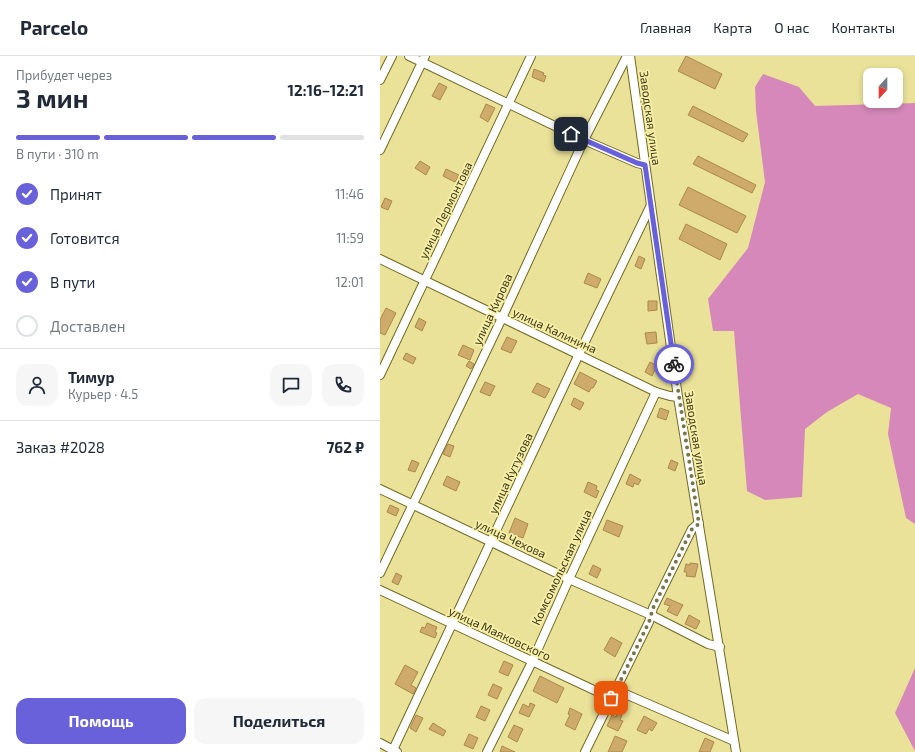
<!DOCTYPE html>
<html lang="ru">
<meta charset="utf-8">
<style>
body{margin:0;font-family:"Exo 2",sans-serif;background:#f6f6f7;color:#1f2937;height:100vh;display:flex;flex-direction:column;font-size:15px;white-space:nowrap}
*{box-sizing:border-box;margin:0}
p{font-size:13px;color:#747a83}
.icon{flex:none;width:22px;height:22px;fill:none;stroke:currentColor;stroke-width:2;stroke-linecap:round;stroke-linejoin:round}
.map{position:relative;flex:1;overflow:hidden}
.sheet{display:flex;flex-direction:column;background:#fff;width:380px}
.sheet>*{flex:none}
.needle{width:26px;rotate:201deg}
.buttons{position:absolute;left:483px;top:12px;display:grid;gap:8px}
.buttons a{display:grid;place-items:center;width:40px;height:40px;border-radius:8px;background:#fff;box-shadow:0 2px 6px #0003;font-size:20px}
.pin{position:absolute;display:grid;place-items:center;width:34px;height:34px;color:#fff;margin:-17px;border-radius:8px;box-shadow:0 2px 6px #0006}
.courier{position:absolute;display:grid;place-items:center;width:40px;height:40px;margin:-20px;border:3px solid #6961da;border-radius:50%;background:#fff;color:#222;box-shadow:0 1px 5px #0007}
.headline em{font-style:normal;font-weight:700}
.headline div{display:flex;flex-direction:column-reverse}
.headline{display:flex;align-items:center;justify-content:space-between;height:68px;padding:0 16px}
h1{font-size:26px;font-weight:700;line-height:30px}
.bar{display:grid;grid-template-columns:repeat(4,1fr);gap:6px 4px;align-content:center;height:48px;padding:0 16px}
.bar i{height:5px;border-radius:3px;background:#e0e1e3}
.bar .active{background:#6961da}
.bar p{grid-column:span 4}
.line{display:flex;align-items:center;gap:10px;padding:0 16px;border-top:1px solid #e0e1e3}
.line div{flex:1}
.round{display:grid;place-items:center;flex:none;width:42px;height:42px;border-radius:12px;background:#f6f6f7}
ol{padding:0 16px;list-style:none}
li{display:flex;align-items:center;gap:12px;height:44px}
li p{margin-inline-start:auto}
li .icon{padding:4px;border-radius:50%;background:#6961da;color:#fff;stroke-width:4}
li:last-child{color:#747a83}
li i{width:22px;height:22px;border:2px solid #e0e1e3;border-radius:50%}
.cta{display:flex;gap:8px;margin-top:auto;padding:8px 16px}
.cta a{flex:1;height:46px;border-radius:12px;background:#6961da;color:#fff;font-size:16px;font-weight:700;line-height:46px;text-align:center}
.cta a+a{background:#f6f6f7;color:#1f2937}
header{display:flex;align-items:center;gap:24px;box-sizing:border-box;height:56px;padding:0 20px;background:#fff;border-bottom:1px solid #e0e1e3}
header strong{font-size:19px}
nav{display:flex;gap:22px;margin-inline-start:auto;font-size:14px}
main{display:flex;flex:1;min-height:0}
.map>svg:first-child{display:block}
</style>
<header>
<strong>Parcelo</strong>
<nav><a>Главная</a><a>Карта</a><a>О нас</a><a>Контакты</a></nav>
</header>
<main>
<section class="sheet">
<div class="headline"><div><h1>3 мин</h1><p>Прибудет через</p></div><em>12:16–12:21</em></div>
<div class="bar"><i class="active"></i><i class="active"></i><i class="active"></i><i></i><p>В пути · 310 m</p></div>
<ol>
<li><svg class="icon" aria-label="check" viewBox="0 0 24 24"><path d="M5 12l5 5 9-10"/></svg>Принят<p>11:46</p></li>
<li><svg class="icon" aria-label="check" viewBox="0 0 24 24"><path d="M5 12l5 5 9-10"/></svg>Готовится<p>11:59</p></li>
<li><svg class="icon" aria-label="check" viewBox="0 0 24 24"><path d="M5 12l5 5 9-10"/></svg>В пути<p>12:01</p></li>
<li><i></i>Доставлен</li>
</ol>
<div class="line" style="height:72px"><a class="round"><svg class="icon" aria-label="person" viewBox="0 0 24 24"><circle cx="12" cy="8" r="4"/><path d="M4 21q1-7 8-7t8 7"/></svg></a><div><b>Тимур</b><p>Курьер · 4.5</p></div><a class="round"><svg class="icon" aria-label="chat" viewBox="0 0 24 24"><path d="M4 5h16v11H9l-5 4z"/></svg></a><a class="round"><svg class="icon" aria-label="phone" viewBox="0 0 24 24"><path d="M5 4h4l2 5-3 2q2 4 5 5l2-3 5 2v4C11 20 4 13 5 4z"/></svg></a></div>
<div class="line" style="height:52px"><div>Заказ #2028</div><b>762 ₽</b></div>
<div class="cta"><a>Помощь</a><a>Поделиться</a></div>
</section>
<div class="map">
<svg width="535" height="696" viewBox="0 0 535 696">
<rect width="100%" height="100%" fill="#eae299"/>
<g fill="#d588b9">
<polygon points="383,18 419,31 435,50 535,47 535,468 526,462 508,378 511,352 478,338 447,356 425,373 422,441 385,444 367,435 354,275 333,275 328,243 368,192 385,126 376,55 375,31"/>
<polygon points="535,612 535,695 515,657"/>
</g>
<g fill="#ceab6a" stroke="#ab8948">
<polygon points="306,0 342,18 335,33 298,15"/>
<polygon points="154,13 164,17 163,19 166,20 164,26 152,21"/>
<polygon points="59,27 67,31 60,44 52,40"/>
<polygon points="106,48 115,52 108,66 100,61"/>
<polygon points="313,50 368,78 363,86 308,59"/>
<polygon points="318,100 376,129 372,137 313,108"/>
<polygon points="40,105 50,111 46,119 35,112"/>
<polygon points="66,113 79,119 75,126 63,120"/>
<polygon points="308,131 366,160 357,177 299,149"/>
<polygon points="5,142 12,145 8,154 1,151"/>
<polygon points="306,168 347,188 340,204 299,183"/>
<polygon points="259,200 265,203 261,213 255,210"/>
<polygon points="208,217 221,223 217,232 204,227"/>
<polygon points="268,245 277,245 277,254 268,255"/>
<polygon points="6,252 16,257 5,279 0,277 0,264"/>
<polygon points="39,262 46,266 42,275 35,271"/>
<polygon points="276,276 277,287 267,288 265,277"/>
<polygon points="127,281 137,285 131,297 121,293"/>
<polygon points="83,289 94,294 90,304 78,299"/>
<polygon points="26,297 36,302 33,308 23,303"/>
<polygon points="89,305 94,308 91,313 86,310"/>
<polygon points="270,306 277,310 272,320 265,316"/>
<polygon points="200,316 217,325 213,332 211,332 209,336 194,328"/>
<polygon points="105,326 115,330 110,340 100,336"/>
<polygon points="157,327 170,333 165,342 152,336"/>
<polygon points="194,342 204,347 200,354 191,349"/>
<polygon points="280,352 289,355 286,364 277,361"/>
<polygon points="68,388 74,390 70,401 63,398"/>
<polygon points="32,404 39,407 35,416 28,414"/>
<polygon points="291,404 298,407 295,415 288,412"/>
<polygon points="250,418 261,424 258,429 254,427 253,431 246,428"/>
<polygon points="67,420 80,426 76,435 63,429"/>
<polygon points="208,426 217,430 216,434 219,435 216,442 204,436"/>
<polygon points="10,449 19,453 16,460 7,456"/>
<polygon points="135,462 148,468 143,482 129,477"/>
<polygon points="227,464 243,470 239,481 223,474"/>
<polygon points="310,507 318,508 315,521 306,520 307,516 304,516 306,508 310,509"/>
<polygon points="213,509 221,513 217,522 209,518"/>
<polygon points="16,517 22,520 18,529 12,526"/>
<polygon points="287,542 303,549 297,560 287,555 290,550 284,548"/>
<polygon points="309,559 320,565 316,573 305,568"/>
<polygon points="47,567 57,571 55,576 57,577 55,582 40,576 42,571 45,572"/>
<polygon points="231,581 242,587 235,601 224,594"/>
<polygon points="124,605 133,609 128,620 119,616"/>
<polygon points="25,609 38,616 31,629 36,632 33,638 15,628"/>
<polygon points="160,620 184,632 177,647 153,635"/>
<polygon points="113,628 122,632 117,643 108,639"/>
<polygon points="150,647 155,649 149,661 139,657 143,648 149,651"/>
<polygon points="101,650 110,654 105,665 96,661"/>
<polygon points="190,652 202,658 195,674 185,669 190,659 188,658"/>
<polygon points="237,657 242,659 240,664 243,665 238,675 227,670 232,659 236,661"/>
<polygon points="36,659 43,662 36,676 30,672"/>
<polygon points="264,660 277,667 272,675 269,673 266,678 257,674"/>
<polygon points="53,667 66,675 63,680 49,673"/>
<polygon points="134,669 143,673 137,686 128,681"/>
<polygon points="89,678 98,682 93,693 84,689"/>
<polygon points="235,680 247,685 242,696 228,696"/>
<polygon points="325,682 334,686 330,696 319,696"/>
<polygon points="122,690 135,696 120,696"/>
</g>
<g fill="none" stroke-linecap="round" stroke-linejoin="round">
<defs>
<g id="minor">
<polyline points="29,0 204,84 257,107 265,109"/>
<polyline points="250,0 298,341 356,696"/>
<polyline points="0,24 12,0"/>
<polyline points="0,94 45,0"/>
<polyline points="0,203 276,336 290,340 298,341"/>
<polyline points="0,319 151,0"/>
<polyline points="0,433 189,523 271,559 328,588 340,591"/>
<polyline points="0,517 122,262 204,84 247,0"/>
<polyline points="0,534 231,642"/>
<polyline points="236,634 354,685"/>
<polyline points="0,687 17,696"/>
<polyline points="12,696 199,298 271,149"/>
<polyline points="107,696 152,606 189,523 276,336"/>
<polyline points="205,696 269,566 273,552 312,473 319,467"/>
</g>
</defs>
<use href="#minor" stroke="#736a21" stroke-width="10"/>
<use href="#minor" stroke="#fff" stroke-width="8"/>
</g>
<g fill="none" stroke-linecap="round" stroke-linejoin="round">
<polyline stroke="#7a7548" stroke-width="4" stroke-dasharray="0 7.2" points="231,642 236,634 269,566 273,552 312,473 319,468 294,308"/>
<polyline stroke="#6961da" stroke-width="5" points="191,78 257,107 265,109 294,308"/>
</g>
<g text-anchor="middle" dominant-baseline="central" stroke-width="3.5" stroke-linejoin="round" paint-order="stroke">
<g font-size="12" fill="#3d3a1c" stroke="#f8efa6">
<text transform="translate(271 62) rotate(82)">Заводская улица</text>
<text transform="translate(65 154) rotate(-64)">улица Лермонтова</text>
<text transform="translate(112 253) rotate(-65)">улица Кирова</text>
<text transform="translate(175 274) rotate(25)">улица Калинина</text>
<text transform="translate(317 382) rotate(81)">Заводская улица</text>
<text transform="translate(130 417) rotate(-65)">улица Кутузова</text>
<text transform="translate(131 482) rotate(25)">улица Чехова</text>
<text transform="translate(181 511) rotate(-65)">Комсомольская улица</text>
<text transform="translate(120 577) rotate(25)">улица Маяковского</text>
</g>
</g>
</svg>
<div class="buttons">
<a><svg class="needle" viewBox="-14 -14 28 28"><path d="M0-13l5 13h-10z" fill="#e53935"/><path d="M0 13l5-13h-10z" fill="#747a83"/></svg></a>
</div>
<div class="pin" style="left:231px;top:642px;background:#ea580c"><svg class="icon" aria-label="bag" viewBox="0 0 24 24"><path d="M5 8h14l-1 12H6zM9 8a3 3 0 0 1 6 0"/></svg></div>
<div class="pin" style="left:191px;top:78px;background:#1f2937"><svg class="icon" aria-label="home" viewBox="0 0 24 24"><path d="M3 11l9-7 9 7M6 9v11h12V9"/></svg></div>
<div class="courier" style="left:294px;top:308px"><svg class="icon" aria-label="bike" viewBox="0 0 24 24"><circle cx="6" cy="16" r="4"/><circle cx="18" cy="16" r="4"/><path d="M6 16l4-8h5l3 8M10 8l3 8H6M13 5h3"/></svg></div>
</div>
</main>
